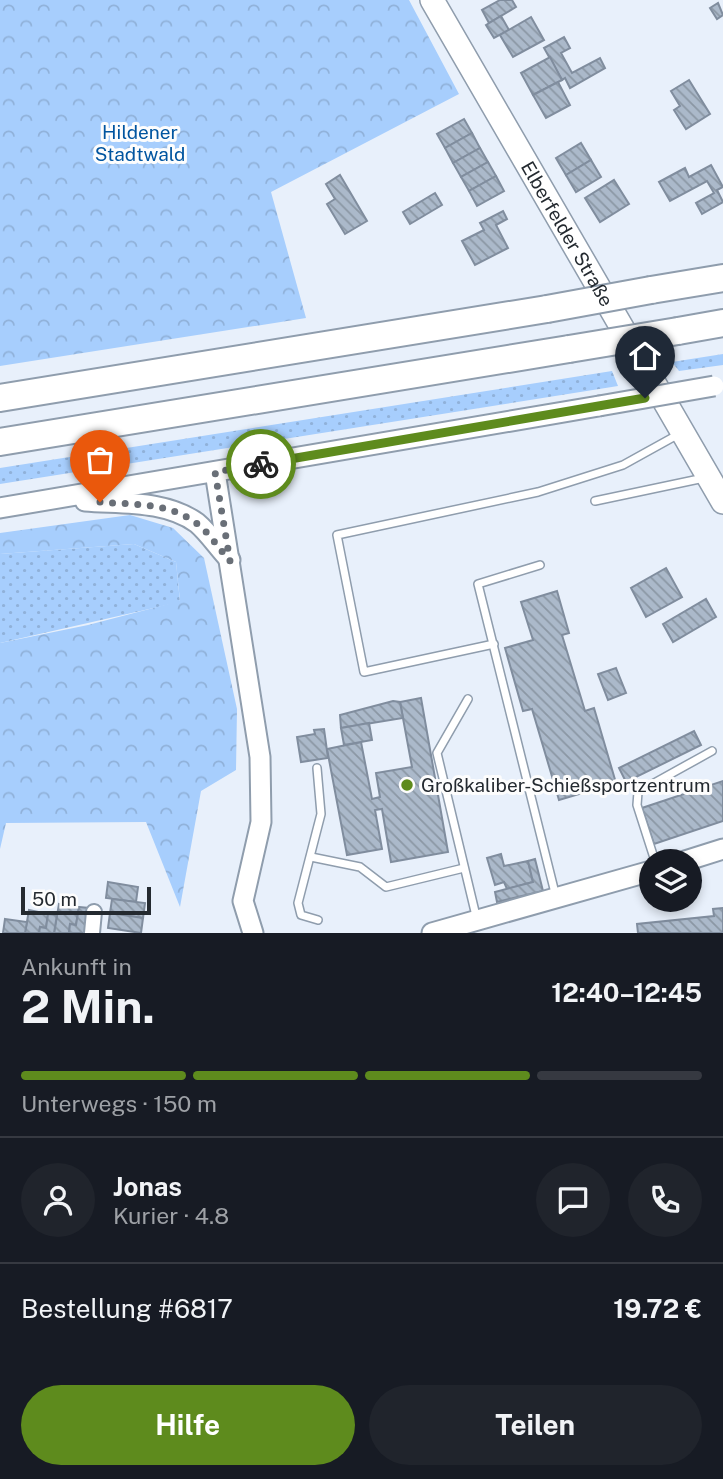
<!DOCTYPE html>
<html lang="de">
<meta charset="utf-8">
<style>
body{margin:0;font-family:"Public Sans",sans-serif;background:#20242c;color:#f1f3f6;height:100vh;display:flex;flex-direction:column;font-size:26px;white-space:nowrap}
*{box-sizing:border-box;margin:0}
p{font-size:23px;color:#9ea1a6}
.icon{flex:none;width:38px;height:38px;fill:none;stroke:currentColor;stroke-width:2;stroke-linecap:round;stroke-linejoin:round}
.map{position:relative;height:933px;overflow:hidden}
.sheet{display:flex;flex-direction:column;background:#171b24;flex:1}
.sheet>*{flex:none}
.fabs{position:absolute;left:639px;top:849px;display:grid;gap:14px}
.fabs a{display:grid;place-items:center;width:63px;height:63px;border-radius:50%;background:#171b24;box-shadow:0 4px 10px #0003;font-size:35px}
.scale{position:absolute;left:21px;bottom:18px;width:130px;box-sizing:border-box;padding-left:7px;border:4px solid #242a30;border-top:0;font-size:19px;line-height:24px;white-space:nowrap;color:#242a30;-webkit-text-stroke:5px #fdfdfd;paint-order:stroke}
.pin{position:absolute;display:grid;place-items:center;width:60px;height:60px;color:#fff;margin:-72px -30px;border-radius:50% 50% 50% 0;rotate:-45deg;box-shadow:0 0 7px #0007}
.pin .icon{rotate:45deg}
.courier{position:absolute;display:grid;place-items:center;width:70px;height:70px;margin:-35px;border:5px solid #5e8b1d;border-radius:50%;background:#fff;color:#222;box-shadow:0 2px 9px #0007}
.head em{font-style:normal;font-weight:700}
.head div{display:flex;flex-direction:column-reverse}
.head{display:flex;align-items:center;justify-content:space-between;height:119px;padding:0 21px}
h1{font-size:46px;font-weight:700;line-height:52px}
.bar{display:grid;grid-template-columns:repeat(4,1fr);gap:10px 7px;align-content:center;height:84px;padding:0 21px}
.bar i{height:9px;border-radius:5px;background:#363941}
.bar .current{background:#5e8b1d}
.bar p{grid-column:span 4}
.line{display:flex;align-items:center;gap:18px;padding:0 21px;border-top:2px solid #363941}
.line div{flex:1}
.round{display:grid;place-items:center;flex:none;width:74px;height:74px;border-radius:37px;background:#20242c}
.primary-button{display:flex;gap:14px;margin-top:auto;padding:14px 21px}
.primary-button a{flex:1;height:80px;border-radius:42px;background:#5e8b1d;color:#fff;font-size:28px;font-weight:700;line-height:80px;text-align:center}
.primary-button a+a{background:#20242c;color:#f1f3f6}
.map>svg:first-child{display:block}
</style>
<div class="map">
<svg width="723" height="933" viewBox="0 0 723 933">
<defs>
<pattern id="grass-dots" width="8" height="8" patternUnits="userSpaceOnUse" patternTransform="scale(1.75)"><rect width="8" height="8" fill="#a7cefd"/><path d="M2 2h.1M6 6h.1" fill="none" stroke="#90b1d9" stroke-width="1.8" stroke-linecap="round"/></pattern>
<pattern id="forest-crowns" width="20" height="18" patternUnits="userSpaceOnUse" patternTransform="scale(1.75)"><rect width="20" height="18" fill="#a7cefd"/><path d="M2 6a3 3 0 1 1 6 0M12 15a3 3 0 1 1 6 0" fill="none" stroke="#90b1d9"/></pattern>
<pattern id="building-back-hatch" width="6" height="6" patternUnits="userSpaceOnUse" patternTransform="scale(1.75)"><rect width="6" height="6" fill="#abb9ca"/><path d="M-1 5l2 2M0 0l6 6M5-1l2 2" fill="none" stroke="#8b97a4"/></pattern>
</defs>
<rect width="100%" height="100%" fill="#e8f0fb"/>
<g fill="url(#grass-dots)">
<polygon points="723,354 723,365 679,371 672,362"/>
<polygon points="612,371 618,386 0,484 0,468"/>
<polygon points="134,544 176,562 180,602 0,643 0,554"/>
</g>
<g fill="url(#forest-crowns)">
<polygon points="0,0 409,0 459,94 271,192 306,318 0,366"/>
<polygon points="130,515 173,528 204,558 237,709 236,770 201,791 180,907 146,822 6,823 0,849 0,643 88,625 180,601 176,562 134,544 0,554 0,533"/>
</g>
<g fill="url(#building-back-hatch)" stroke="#808d9e" stroke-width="2">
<polygon points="500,0 512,0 516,7 489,23 482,10"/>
<polygon points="718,3 723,15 717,19 710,8"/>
<polygon points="501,16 509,30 494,38 486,25"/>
<polygon points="531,17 544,40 513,57 500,35"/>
<polygon points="564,37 570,48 561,53 572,73 600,58 605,68 570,88 565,78 562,80 544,48"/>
<polygon points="550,57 562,80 533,95 521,73"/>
<polygon points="689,80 710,114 686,129 674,110 680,106 671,91"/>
<polygon points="558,82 570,105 546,118 533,95"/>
<polygon points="464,119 472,133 445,148 437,134"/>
<polygon points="472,133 480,148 453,163 445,148"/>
<polygon points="581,143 591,160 566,175 556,158"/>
<polygon points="480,148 488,162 461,177 453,163"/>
<polygon points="591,160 601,177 576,192 566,175"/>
<polygon points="488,162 496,176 469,191 461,177"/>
<polygon points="711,165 723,187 717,190 723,202 702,214 696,203 714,193 707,181 670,201 659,182 685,168 689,177"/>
<polygon points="340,175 367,221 345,234 327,204 335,199 326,184"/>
<polygon points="496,176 504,191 477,206 469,191"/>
<polygon points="614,180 629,204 600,222 585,198"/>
<polygon points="435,193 442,205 410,224 403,212"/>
<polygon points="503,211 507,219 496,225 508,248 475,265 462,241 484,230 480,223"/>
<polygon points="666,568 682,597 646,617 631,588"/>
<polygon points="557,591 569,633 562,635 585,711 594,708 616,783 559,800 532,709 523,711 505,648 533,640 521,602"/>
<polygon points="706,599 716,617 673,642 663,624"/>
<polygon points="616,668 626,693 608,700 598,674"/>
<polygon points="421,698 448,852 391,862 382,809 375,810 382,849 347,855 327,749 361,742 372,799 380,797 376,773 412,767 400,702"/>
<polygon points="393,701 400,702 403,718 341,728 340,715"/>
<polygon points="369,723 372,740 344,745 341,728"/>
<polygon points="324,729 328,758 301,762 297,737 315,734 314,730"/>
<polygon points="694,731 701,745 626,782 619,768"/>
<polygon points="723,781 723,821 654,844 642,808"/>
<polygon points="501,854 504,866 528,861 533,882 507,889 504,882 495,885 487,858"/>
<polygon points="535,859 543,891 497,902 495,892 533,882 528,861"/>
<polygon points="108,882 138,887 136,902 106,898"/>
<polygon points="112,899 145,903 143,918 110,913"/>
<polygon points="59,904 79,907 76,925 70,924 69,933 54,933"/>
<polygon points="79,907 89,908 85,933 69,933 70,924 76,925"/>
<polygon points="723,908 723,933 638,933 637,924 714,916 713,909"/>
<polygon points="29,910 48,914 46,928 40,927 39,933 25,933"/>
<polygon points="110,913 143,918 141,933 108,928"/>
<polygon points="48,914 57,915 54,933 39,933 40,927 46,928"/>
<polygon points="5,919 27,922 25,933 3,933"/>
</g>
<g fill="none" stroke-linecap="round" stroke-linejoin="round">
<defs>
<g id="lane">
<polyline points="595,501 704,478"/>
<polyline points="540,565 478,584 556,897"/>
<polyline points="494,644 364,672 337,535 538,492 623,465 679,434"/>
<polyline points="468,699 437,753 477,920"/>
<polyline points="317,768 321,814 298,903 301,915 318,920"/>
<polyline points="311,857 360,867 386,887 464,868"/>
<polyline points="655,861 637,805 638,792 712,751"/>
</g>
<polyline id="street" points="92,933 94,912"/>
<g id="secondary">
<polyline points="215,472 260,757 261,822 243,901 253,933"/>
<path d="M 85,501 C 122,504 165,500 197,523 C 209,533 219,549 230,560"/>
<polyline points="0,508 599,406"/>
<polyline points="685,861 723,849"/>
<polyline points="432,933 651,871"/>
</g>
<g id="primary">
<path id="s1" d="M 432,0 L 723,502"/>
</g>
<g id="highway">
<polyline points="651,290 723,278"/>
<polyline points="678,331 723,323"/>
<polyline points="0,398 547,309"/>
<polyline points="0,442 569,349"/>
</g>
</defs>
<use href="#lane" stroke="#8f9dad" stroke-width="10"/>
<use href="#street" stroke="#8f9dad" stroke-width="18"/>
<use href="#secondary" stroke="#8f9dad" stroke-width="23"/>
<use href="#primary" stroke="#8f9dad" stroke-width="26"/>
<use href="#highway" stroke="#8f9dad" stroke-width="30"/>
<use href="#lane" stroke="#fff" stroke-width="7"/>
<use href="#street" stroke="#fff" stroke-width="14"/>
<use href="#secondary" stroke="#fff" stroke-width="19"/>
<use href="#primary" stroke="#fff" stroke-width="23"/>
<use href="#highway" stroke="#fff" stroke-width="26"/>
<defs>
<polyline id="secondary-bridge" points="599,406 714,386"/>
<g id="highway-bridge">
<polyline points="547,309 651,290"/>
<polyline points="569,349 678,331"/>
</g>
</defs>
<use href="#secondary-bridge" stroke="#8f9dad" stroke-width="23" stroke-linecap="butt"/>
<use href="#highway-bridge" stroke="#8f9dad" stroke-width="30" stroke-linecap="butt"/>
<use href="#secondary-bridge" stroke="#fff" stroke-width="19"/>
<use href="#highway-bridge" stroke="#fff" stroke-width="26"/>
</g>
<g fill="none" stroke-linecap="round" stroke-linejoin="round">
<path stroke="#696f77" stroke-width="7" stroke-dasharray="0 12.6" d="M 100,502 C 133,505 168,502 196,523 C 209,532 219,549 230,561 L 215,472 L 261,464"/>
<polyline stroke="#5e8b1d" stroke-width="9" points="261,464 645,398"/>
</g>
<circle fill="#5e8b1d" stroke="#fdfdfd" stroke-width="2.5" cx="407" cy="785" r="7"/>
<g text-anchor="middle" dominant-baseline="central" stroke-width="6" stroke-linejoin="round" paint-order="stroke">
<g font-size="19" fill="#0155a0" stroke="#fdfdfd">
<text x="140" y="132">Hildener<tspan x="140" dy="22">Stadtwald</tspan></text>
</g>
<g font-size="19" fill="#242a30" stroke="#fdfdfd">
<text stroke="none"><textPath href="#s1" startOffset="270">Elberfelder Straße</textPath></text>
</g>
<g font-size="19" fill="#242a30" stroke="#fdfdfd" text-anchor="start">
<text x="421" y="785">Großkaliber-Schießsportzentrum</text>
</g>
</g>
</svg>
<div class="fabs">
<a><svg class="icon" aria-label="layers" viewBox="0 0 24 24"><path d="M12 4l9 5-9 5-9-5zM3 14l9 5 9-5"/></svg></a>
</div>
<div class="scale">50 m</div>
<div class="pin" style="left:100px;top:502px;background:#ea580c"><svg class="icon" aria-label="bag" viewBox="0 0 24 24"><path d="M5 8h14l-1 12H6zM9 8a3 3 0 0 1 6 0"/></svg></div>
<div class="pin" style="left:645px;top:398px;background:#1f2937"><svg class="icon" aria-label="home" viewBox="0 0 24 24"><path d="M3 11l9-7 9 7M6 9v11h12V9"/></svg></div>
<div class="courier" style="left:261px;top:464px"><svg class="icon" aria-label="bike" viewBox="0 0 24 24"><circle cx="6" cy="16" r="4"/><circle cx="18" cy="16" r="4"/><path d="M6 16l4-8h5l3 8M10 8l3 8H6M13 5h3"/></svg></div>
</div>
<section class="sheet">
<div class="head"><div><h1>2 Min.</h1><p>Ankunft in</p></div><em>12:40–12:45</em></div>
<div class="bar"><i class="current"></i><i class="current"></i><i class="current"></i><i></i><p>Unterwegs · 150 m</p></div>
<div class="line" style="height:126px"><a class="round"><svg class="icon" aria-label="person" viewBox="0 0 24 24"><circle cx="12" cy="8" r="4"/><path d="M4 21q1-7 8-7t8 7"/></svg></a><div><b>Jonas</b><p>Kurier · 4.8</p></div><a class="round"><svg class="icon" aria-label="chat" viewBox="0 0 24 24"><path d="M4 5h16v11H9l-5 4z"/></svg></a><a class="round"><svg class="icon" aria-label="phone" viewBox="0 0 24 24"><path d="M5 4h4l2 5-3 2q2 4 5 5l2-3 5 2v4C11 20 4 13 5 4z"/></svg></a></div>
<div class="line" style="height:91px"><div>Bestellung #6817</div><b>19.72 €</b></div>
<div class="primary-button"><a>Hilfe</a><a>Teilen</a></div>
</section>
